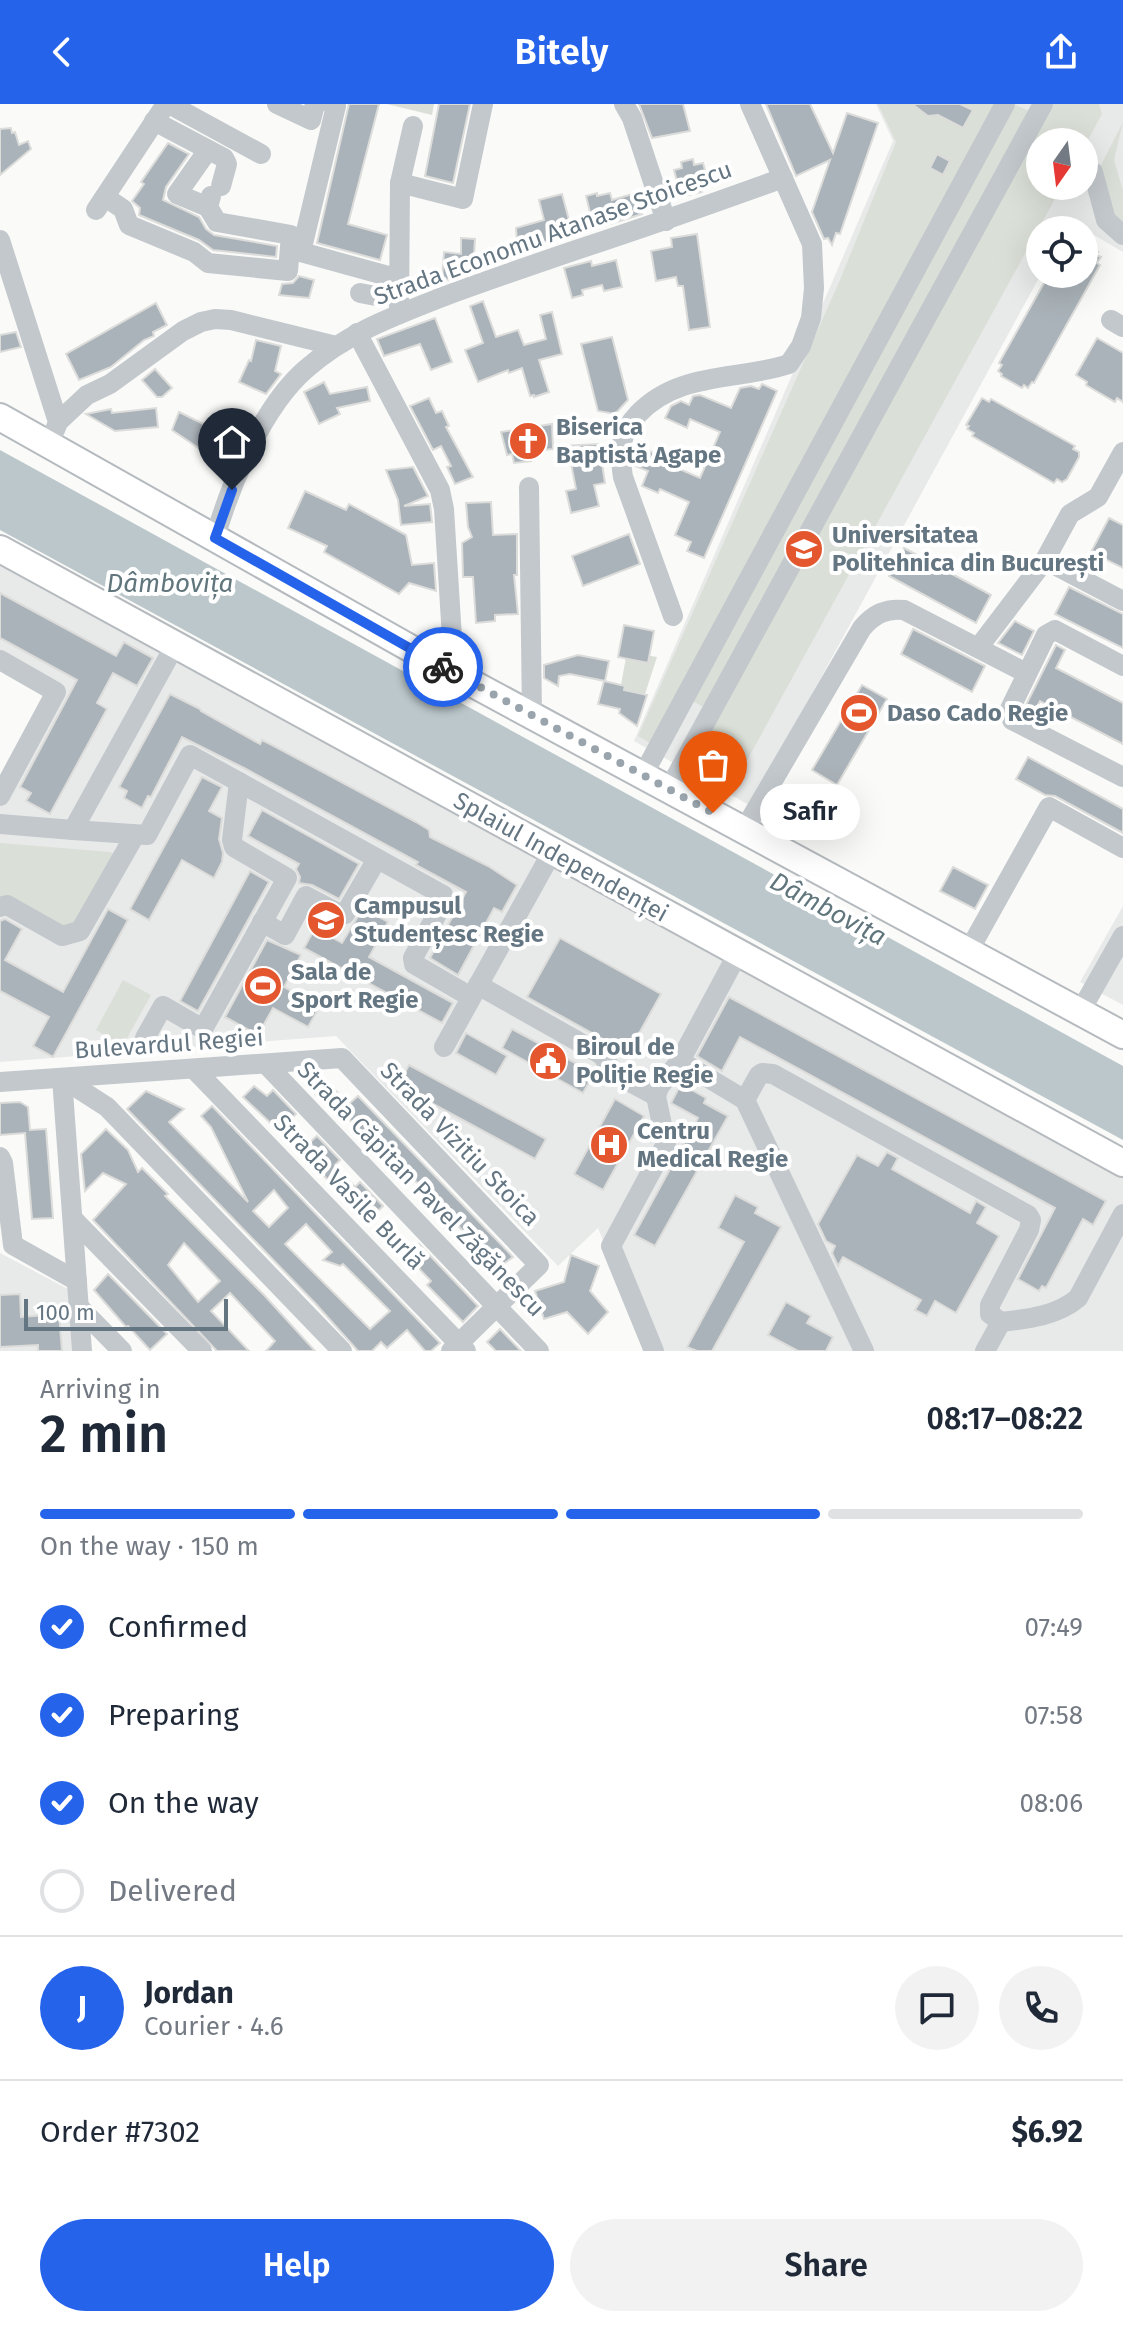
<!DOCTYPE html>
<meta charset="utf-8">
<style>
body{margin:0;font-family:"Fira Sans",sans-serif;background:#f2f2f3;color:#1f2937;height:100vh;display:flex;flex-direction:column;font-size:30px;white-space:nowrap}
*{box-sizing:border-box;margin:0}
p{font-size:26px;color:#747a83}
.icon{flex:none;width:44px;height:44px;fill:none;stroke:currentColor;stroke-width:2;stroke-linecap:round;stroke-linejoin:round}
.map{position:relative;height:1247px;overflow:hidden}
.side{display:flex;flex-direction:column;background:#fff;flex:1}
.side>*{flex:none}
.needle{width:52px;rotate:194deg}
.tools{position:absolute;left:1026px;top:24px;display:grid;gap:16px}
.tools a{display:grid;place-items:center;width:72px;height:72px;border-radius:50%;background:#fff;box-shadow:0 8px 32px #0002;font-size:40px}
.scale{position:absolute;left:24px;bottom:20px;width:204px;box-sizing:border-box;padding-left:8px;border:4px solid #657683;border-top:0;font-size:22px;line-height:28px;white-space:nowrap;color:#657683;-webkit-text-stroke:6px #fff;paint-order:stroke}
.pin{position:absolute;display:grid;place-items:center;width:68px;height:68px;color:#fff;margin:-82px -34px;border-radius:50% 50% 50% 0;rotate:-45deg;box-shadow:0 0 8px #0007}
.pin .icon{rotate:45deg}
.courier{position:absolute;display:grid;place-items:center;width:80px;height:80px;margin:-40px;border:6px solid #2563eb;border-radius:50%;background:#fff;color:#222;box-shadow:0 2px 10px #0007}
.bubble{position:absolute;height:56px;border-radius:28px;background:#fff;box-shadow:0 8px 32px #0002;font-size:26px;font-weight:600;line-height:56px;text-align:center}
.head em{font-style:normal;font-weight:600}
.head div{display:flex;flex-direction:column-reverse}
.head{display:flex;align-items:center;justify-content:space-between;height:136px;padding:0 40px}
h1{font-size:52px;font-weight:600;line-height:60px}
.bar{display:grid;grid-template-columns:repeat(4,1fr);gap:12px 8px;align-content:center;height:96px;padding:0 40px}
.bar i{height:10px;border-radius:6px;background:#e0e1e3}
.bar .active{background:#2563eb}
.bar p{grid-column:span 4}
.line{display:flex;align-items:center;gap:20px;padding:0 40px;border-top:2px solid #e0e1e3}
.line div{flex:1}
.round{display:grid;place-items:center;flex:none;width:84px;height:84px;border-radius:42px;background:#f2f2f3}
ol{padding:0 40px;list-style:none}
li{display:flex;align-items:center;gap:24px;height:88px}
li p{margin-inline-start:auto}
li .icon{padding:8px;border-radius:50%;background:#2563eb;color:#fff;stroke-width:4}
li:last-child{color:#747a83}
li i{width:44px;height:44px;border:4px solid #e0e1e3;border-radius:50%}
.action{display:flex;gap:16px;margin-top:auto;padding:16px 40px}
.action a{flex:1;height:92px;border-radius:48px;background:#2563eb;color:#fff;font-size:32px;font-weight:600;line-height:92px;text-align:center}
.action a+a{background:#f2f2f3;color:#1f2937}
header{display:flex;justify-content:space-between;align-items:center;height:104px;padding:0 40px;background:#2563eb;color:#fff;font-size:36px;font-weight:600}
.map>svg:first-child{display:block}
</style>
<header><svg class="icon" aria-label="back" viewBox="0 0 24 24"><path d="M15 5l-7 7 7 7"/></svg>Bitely<svg class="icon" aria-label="share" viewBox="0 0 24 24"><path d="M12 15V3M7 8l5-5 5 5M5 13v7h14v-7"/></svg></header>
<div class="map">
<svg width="1123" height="1247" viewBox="0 0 1123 1247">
<rect width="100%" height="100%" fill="#fafaf8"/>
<g fill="#e8e9e9" fill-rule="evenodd">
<path d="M 876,0 L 1123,0 L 1123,148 L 1070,117 L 1065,126 L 1040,126 L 1041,170 L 751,702 L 634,637 L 893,37 ZM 1040,38 L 1084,38 L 1084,82 L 1040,82 Z"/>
<polygon points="0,462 1123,1072 1123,1247 648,1247 598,1124 558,1162 336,932 0,958 0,700 63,584 0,549"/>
<polygon points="1123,802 1123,901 1080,878"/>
<polygon points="0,1149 68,1185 72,1247 0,1247"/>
</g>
<g fill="#dadfd7">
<polygon points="387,0 434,0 432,11"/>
<polygon points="878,0 996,0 650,639 638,632 840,176 896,38"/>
<polygon points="1013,0 1029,7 705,604 691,596"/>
<polygon points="1051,0 1099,0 1102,10 1084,43 1084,38 1040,38 1040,82 1062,82 733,682 691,659"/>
<polygon points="1123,18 1114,56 1123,87 1123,124 1109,113 1099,65"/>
<polygon points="627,548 657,553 645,590 620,586"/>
<polygon points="0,739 110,748 118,752 76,826 61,827 0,797"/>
<polygon points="123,876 151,891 123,941 96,926"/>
</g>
<polygon fill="#bbc7cb" points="0,346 1123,962 1123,1036 0,426"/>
<g fill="#aab3b9" stroke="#dcdcda" stroke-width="2" fill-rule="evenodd">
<polygon points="349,0 379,0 348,120 387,131 380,156 317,139"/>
<polygon points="439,0 470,0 453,79 425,72"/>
<polygon points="639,0 683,0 690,27 652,34"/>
<polygon points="766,0 810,0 833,49 847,9 878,19 840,130 836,129 832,141 828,134 824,135 812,108 830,56 796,72"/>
<polygon points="912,0 960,0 973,6 963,24 938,11 928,12"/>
<polygon points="11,24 12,29 15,28 19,41 28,37 31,45 0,71 0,25"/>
<polygon points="168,39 189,50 166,83 163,96 199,113 206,125 214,131 277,142 276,153 213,146 199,136 139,111 140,104 132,97 144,80 141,78"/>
<polygon points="937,50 950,57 943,71 930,64"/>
<polygon points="693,55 694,61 703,59 709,81 701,83 702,88 688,91 687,87 680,89 674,66 682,64 681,58"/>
<polygon points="597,89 597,92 610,89 612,96 636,89 642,110 594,125 586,92"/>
<polygon points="562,90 573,131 537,140 538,145 518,152 516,124 544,116 539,96"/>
<polygon points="697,130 710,223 689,226 683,182 678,182 676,173 656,177 651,147 672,143 671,134"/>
<polygon points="461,134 475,135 473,168 459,170 459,173 451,176 442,175 444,148 461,150"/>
<polygon points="1084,141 1098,148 1096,151 1101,153 1097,159 1100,161 1034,279 1032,278 1028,284 1024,281 1022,284 1001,272 1002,270 998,267 1002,261 999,259 1049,170 1084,170"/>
<polygon points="616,156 622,183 604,187 602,181 582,186 583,191 572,194 564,164 591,157 592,162"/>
<polygon points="299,172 314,176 309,194 279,191 282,180 293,179"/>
<polygon points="483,197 496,233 518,226 524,241 546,235 540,211 552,208 562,250 539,256 549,288 534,293 534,291 530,292 522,264 509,269 508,266 478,278 465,246 483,239 470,202"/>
<polygon points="156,199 167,221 153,228 154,232 144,236 111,263 79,276 66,250"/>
<polygon points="435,214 452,258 431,266 420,240 384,252 377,235"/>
<polygon points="16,228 21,243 0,248 0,231"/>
<polygon points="612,233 628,296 615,310 598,307 581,240"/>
<polygon points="1097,234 1123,249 1123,298 1117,294 1115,298 1086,281 1087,278 1076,271"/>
<polygon points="256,236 281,242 275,267 281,270 266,290 239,278 249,256 251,257"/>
<polygon points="155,265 172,284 162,293 157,293 142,276"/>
<polygon points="324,278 330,290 367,283 370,297 337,304 340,310 319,320 304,288"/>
<polygon points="762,280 777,287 704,454 687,447 691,438 675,431 689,398 660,385 658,389 642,382 648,367 635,362 643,344 672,357 670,361 700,374 720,328 690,315 687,324 665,314 671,302 681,297 689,301 693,292 700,291 731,304 740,284 751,282 759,285"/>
<polygon points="429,294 436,309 442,307 449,322 446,323 473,373 455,380 447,363 451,362 441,342 433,346 410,302"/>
<polygon points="982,294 989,298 991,295 1075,342 1073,345 1079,348 1079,353 1067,375 1062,378 1057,375 1054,379 972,332 974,329 967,325 969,322 966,321"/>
<polygon points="156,304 158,323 115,327 86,310 111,305 112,309"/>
<polygon points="179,308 228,332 215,355 172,326"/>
<polygon points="552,320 553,345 530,347 531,357 514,359 512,350 507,351 501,328"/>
<polygon points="599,340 605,379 594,381 599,402 571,409 566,387 576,385 570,354 562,354 562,342"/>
<polygon points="413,363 428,392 404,402 430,400 432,418 401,421 398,396 386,366"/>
<polygon points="305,387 346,406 349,400 406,431 412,461 434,459 436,487 409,479 399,490 324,448 327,442 288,424"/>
<polygon points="491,398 493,431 517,430 517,471 514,471 518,510 495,511 495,517 476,519 473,473 463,473 462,439 472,433 468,423 466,399"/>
<polygon points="1109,414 1123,421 1123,464 1091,448"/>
<polygon points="629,430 640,460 583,482 572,452"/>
<polygon points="904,444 991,491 976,519 889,472"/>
<polygon points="1069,483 1123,510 1123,544 1055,510"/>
<polygon points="0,489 116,552 124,538 153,554 137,582 113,569 97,599 107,605 50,710 26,697 31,689 20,683 77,576 0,534"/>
<polygon points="1015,517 1034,527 1022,551 998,539"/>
<polygon points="624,521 654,527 648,559 618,553"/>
<polygon points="913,525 985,562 972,588 901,550"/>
<polygon points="1056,541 1065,546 1056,564 1123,599 1123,640 1040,597 1032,612 1023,607"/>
<polygon points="578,551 609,557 605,577 570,570 559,572 558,582 544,574 544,561"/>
<polygon points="604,577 625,582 624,586 647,591 637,622 619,609 620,605 598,600"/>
<polygon points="862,581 887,595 837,681 812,666"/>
<polygon points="170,590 200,605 201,607 260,640 262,636 272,641 416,718 429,726 430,733 488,762 517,781 502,808 494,804 458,871 430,854 466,788 416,761 418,758 244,664 182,633 151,693 148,692 142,704 124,694 127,687 119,683"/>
<polygon points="1028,653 1123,705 1123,729 1055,692 1045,691 1016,675"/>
<polygon points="202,673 222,683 209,707 222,714 219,735 223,749 222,758 214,774 182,756 149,816 130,805"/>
<polygon points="816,697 827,703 809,733 783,718 792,703 807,712"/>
<polygon points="262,706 359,760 339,795 312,781 299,779 300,773 296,765 299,760 248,732"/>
<polygon points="953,763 988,781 975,805 940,787"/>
<polygon points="250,767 269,778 198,907 180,897"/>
<polygon points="363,804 388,818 369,853 453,899 442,919 304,844 315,824 342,839"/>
<polygon points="108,805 128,816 53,953 33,942 49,913 0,887 0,817 5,815 22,825 5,856 63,888"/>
<polygon points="560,834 661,890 628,949 527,893"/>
<polygon points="267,836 301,851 284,883 320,902 308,923 273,904 258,931 225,913"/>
<polygon points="729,893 1106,1097 1093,1121 1083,1115 1046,1184 1042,1182 1039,1187 1018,1175 1055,1104 740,933 722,967 697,952"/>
<polygon points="512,925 594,969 583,989 502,944"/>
<polygon points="466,929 507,952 496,971 456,949"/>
<polygon points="409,961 546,1035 535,1055 398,981"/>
<polygon points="328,979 349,1000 358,992 513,1153 499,1163 493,1164 479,1150 482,1147 405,1066 400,1069 365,1030 339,1006 335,1010 306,981"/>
<polygon points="681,980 706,994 704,999 728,1012 655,1142 634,1131 698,1014 671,999"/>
<polygon points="254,982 267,992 273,986 296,1010 279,1027 243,993"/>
<path d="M 146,987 L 184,1005 L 169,1018 L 248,1098 L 211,1023 L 201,1012 L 212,1002 L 440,1239 L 431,1247 L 425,1247 L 407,1226 L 387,1244 L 381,1238 L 372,1247 L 358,1247 L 315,1199 L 127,1005 ZM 274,1086 L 288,1104 L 269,1123 L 253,1107 ZM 306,1120 L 332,1148 L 323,1156 L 340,1162 L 343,1160 L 390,1207 L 370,1225 L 285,1140 Z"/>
<polygon points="615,995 644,1012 603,1086 574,1070"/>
<polygon points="20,998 28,1003 30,1026 46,1025 53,1114 32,1115 25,1029 0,1031 0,999"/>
<path d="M 106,1025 L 128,1046 L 138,1068 L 142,1064 L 168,1090 L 165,1092 L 264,1191 L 315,1247 L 266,1247 L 275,1237 L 230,1189 L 211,1207 L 249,1247 L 217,1247 L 93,1116 L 126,1080 L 103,1069 L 85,1087 L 81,1050 ZM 184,1139 L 220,1177 L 198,1198 L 168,1161 Z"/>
<polygon points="317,1032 340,1056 335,1061 355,1083 360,1078 383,1102 378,1107 366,1094 355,1104 300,1047"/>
<polygon points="887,1048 898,1054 892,1065 970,1109 976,1097 986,1103 977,1119 999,1132 956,1209 935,1197 927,1212 915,1206 921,1196 843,1153 838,1162 832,1149 835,1142 826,1137 818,1120 857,1051 878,1062"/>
<polygon points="735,1091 758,1103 755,1109 781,1123 712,1247 697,1247 687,1243 744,1138 718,1124"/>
<polygon points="419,1140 478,1202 463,1218 427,1181 431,1177 407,1152"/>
<polygon points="571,1151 599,1162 590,1187 608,1208 588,1230 567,1208 544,1215 535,1187 564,1178"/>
<polygon points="108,1170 167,1230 150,1246 128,1222 126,1223 94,1186"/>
<polygon points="20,1190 21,1213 59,1210 62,1247 38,1247 38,1241 0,1243 0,1191"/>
<polygon points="786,1198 811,1212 807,1219 833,1233 826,1247 798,1247 768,1231"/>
<polygon points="500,1225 521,1247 496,1247 487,1238"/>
</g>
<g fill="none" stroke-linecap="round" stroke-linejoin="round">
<defs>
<g id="major">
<polyline points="0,313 479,583 1123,931"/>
<polyline points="0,445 1123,1059"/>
</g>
</defs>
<use href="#major" stroke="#b5babe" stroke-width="30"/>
<g stroke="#c3c8cc" stroke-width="20">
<polyline points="169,0 261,50"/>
<polyline points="277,0 311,16 315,0"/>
<polyline points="331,0 336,2 301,148 399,175"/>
<polyline points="624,0 632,14 666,117"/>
<polyline points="154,17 224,54 227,60 221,82"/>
<polyline points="413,22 400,79 463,95 483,0"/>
<polyline points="208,46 177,90 208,103 211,92"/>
<polyline points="1093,68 1106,116 1123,131"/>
<polyline points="105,93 123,105 129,121 194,148 208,159 288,167 291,131 217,118 208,103"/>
<polyline points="96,106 166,0"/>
<polyline points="0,136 58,318 55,326"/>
<polyline points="360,189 381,193 399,187"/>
<polyline points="399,210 400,79"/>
<polyline points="1111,216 1123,223"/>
<polyline points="357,229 440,386 444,405 453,550 445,564"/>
<polyline points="58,318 87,291 110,280 183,227 201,218 215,215 231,216 336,242"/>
<polyline points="529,383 532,612"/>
<path d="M 215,434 C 230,381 263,302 306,265 C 347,229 394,212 445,192 C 488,176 532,161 576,146 C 646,123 714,99 783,74"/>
<polyline points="1045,456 1123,497"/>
<path d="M 673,512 L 623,373 C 619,347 619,330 638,310 C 679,267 737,277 789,260 L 801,242 L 811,214 L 814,184 L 812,140 L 750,0"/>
<polyline points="978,544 1045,456 1070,410 1098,393 1123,348"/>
<polyline points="0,556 56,588 0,692"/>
<polyline points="1123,562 1055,526 1046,531 1009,607 1012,616 1123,673"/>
<polyline points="643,671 1005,0"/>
<polyline points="669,685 1043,0"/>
<polyline points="0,720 73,726 174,543"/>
<polyline points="73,726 147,731 190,651 443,791 443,799 413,854 414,860 471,893"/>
<path d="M 744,726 L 862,524 C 874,510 886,504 904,506 L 1026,569"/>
<polyline points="0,803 7,801 62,832 80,827 135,731"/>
<polyline points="262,818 285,831 306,792 340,810 345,810 377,755"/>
<polyline points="968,848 1049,703 1123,744"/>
<polyline points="478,881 602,951 615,970 656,992"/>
<polyline points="1080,908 1123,832"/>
<polyline points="145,934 163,902 203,925 287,774 234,743 232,736 239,678"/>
<polyline points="444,943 552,748"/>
<polyline points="680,957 745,996 864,1247"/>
<polyline points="266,960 539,1247"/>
<polyline points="194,965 466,1247"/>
<polyline points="62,974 107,1003 342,1247"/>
<polyline points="62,974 82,1247"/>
<polyline points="0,978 342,954 539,1161 451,1247"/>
<path d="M 745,996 L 759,971 L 762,969 L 773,970 L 1028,1111 L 1031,1116 L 1029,1126 L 990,1201 L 990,1210 L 1001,1218 C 1027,1215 1057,1212 1078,1194 L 1123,1110"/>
<polyline points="0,1053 3,1059 13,1141 77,1177"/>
<polyline points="73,1115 202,1247"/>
<polyline points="79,1203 122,1247"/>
<polyline points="654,1247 611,1142 666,1040 656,992 659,983 680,957 738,849"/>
<polyline points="985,1247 1001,1218"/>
</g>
<use href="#major" stroke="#fff" stroke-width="26"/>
</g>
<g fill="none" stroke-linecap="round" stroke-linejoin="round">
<polyline stroke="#99a4ac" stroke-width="8" stroke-dasharray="0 14.4" points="443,563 713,709"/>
<polyline stroke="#2563eb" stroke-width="10" points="232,386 215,434 443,563"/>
</g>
<defs>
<symbol id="church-disc" viewBox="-11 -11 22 22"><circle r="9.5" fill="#e4572e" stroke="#fff"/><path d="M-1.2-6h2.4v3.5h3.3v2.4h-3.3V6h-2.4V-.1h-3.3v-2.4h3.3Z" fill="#fff"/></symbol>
<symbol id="university-disc" viewBox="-11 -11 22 22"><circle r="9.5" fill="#e4572e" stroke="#fff"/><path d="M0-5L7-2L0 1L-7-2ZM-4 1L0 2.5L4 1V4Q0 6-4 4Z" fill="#fff"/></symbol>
<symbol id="stadium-disc" viewBox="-11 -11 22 22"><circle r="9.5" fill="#e4572e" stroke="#fff"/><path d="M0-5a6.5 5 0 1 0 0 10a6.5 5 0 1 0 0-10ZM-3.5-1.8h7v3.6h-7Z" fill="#fff"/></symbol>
<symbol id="civic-disc" viewBox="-11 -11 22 22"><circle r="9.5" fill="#e4572e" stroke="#fff"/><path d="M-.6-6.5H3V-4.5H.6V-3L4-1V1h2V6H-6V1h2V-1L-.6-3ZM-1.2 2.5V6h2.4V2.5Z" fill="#fff"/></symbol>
<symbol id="hospital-disc" viewBox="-11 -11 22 22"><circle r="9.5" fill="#e4572e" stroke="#fff"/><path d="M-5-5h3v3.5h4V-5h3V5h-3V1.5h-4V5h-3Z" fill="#fff"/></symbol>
</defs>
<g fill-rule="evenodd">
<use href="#church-disc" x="506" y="315" width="44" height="44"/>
<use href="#university-disc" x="782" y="423" width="44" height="44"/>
<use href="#stadium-disc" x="837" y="587" width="44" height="44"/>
<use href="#university-disc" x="304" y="794" width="44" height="44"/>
<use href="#stadium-disc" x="241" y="860" width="44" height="44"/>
<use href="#civic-disc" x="526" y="935" width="44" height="44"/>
<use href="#hospital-disc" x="587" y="1019" width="44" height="44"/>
</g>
<g text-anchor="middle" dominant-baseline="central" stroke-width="8" stroke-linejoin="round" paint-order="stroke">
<g font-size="24" fill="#657683" stroke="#fff">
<text transform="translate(553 129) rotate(-20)">Strada Economu Atanase Stoicescu</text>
<text transform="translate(561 753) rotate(29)">Splaiul Independenței</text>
<text transform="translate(169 940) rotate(-4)">Bulevardul Regiei</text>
<text transform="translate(460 1040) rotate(46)">Strada Vizitiu Stoica</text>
<text transform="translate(421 1085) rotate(46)">Strada Căpitan Pavel Zăgănescu</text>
<text transform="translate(349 1088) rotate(46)">Strada Vasile Burlă</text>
</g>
<g font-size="24" font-weight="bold" fill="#657683" stroke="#fff" text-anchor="start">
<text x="556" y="323">Biserica<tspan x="556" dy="28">Baptistă Agape</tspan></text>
<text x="832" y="431">Universitatea<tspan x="832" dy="28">Politehnica din București</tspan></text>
<text x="887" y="609">Daso Cado Regie</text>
<text x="354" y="802">Campusul<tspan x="354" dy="28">Studențesc Regie</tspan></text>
<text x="291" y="868">Sala de<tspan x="291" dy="28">Sport Regie</tspan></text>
<text x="576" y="943">Biroul de<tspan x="576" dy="28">Poliție Regie</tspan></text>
<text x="637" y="1027">Centru<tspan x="637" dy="28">Medical Regie</tspan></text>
</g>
<g font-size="26" font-style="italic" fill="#60757c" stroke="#fff">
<text x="170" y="479">Dâmbovița</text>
<text transform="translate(828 805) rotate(28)">Dâmbovița</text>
</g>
</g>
</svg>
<div class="tools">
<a><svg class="needle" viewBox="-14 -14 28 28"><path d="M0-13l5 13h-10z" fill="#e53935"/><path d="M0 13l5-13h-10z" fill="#747a83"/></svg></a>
<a><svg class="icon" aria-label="locate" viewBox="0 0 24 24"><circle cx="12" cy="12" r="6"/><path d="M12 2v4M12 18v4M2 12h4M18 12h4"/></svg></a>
</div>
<div class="scale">100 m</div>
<div class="pin" style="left:713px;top:709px;background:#ea580c"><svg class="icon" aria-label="bag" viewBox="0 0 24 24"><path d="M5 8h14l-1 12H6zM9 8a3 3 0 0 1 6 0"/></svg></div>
<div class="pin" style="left:232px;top:386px;background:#1f2937"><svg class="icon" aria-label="home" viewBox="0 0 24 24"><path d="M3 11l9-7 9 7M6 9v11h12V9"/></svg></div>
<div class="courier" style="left:443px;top:563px"><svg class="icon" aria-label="bike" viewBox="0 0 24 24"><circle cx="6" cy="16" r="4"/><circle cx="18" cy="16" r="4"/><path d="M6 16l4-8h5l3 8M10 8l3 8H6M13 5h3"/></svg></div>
<div class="bubble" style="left:760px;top:680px;width:100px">Safir</div>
</div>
<section class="side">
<div class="head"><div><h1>2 min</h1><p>Arriving in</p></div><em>08:17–08:22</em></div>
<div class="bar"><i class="active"></i><i class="active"></i><i class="active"></i><i></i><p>On the way · 150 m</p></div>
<ol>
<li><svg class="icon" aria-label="check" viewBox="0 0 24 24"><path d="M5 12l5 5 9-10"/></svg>Confirmed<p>07:49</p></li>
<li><svg class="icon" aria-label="check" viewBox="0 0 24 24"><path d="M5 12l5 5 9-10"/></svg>Preparing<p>07:58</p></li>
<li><svg class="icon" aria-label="check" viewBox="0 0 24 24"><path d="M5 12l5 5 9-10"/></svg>On the way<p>08:06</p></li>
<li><i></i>Delivered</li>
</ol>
<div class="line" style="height:144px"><b class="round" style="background:#2563eb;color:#fff">J</b><div><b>Jordan</b><p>Courier · 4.6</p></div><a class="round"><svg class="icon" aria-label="chat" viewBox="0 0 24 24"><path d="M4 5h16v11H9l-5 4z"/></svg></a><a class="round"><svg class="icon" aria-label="phone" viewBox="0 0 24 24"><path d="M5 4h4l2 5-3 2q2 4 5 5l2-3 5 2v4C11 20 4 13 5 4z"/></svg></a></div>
<div class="line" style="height:104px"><div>Order #7302</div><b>$6.92</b></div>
<div class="action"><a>Help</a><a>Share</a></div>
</section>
